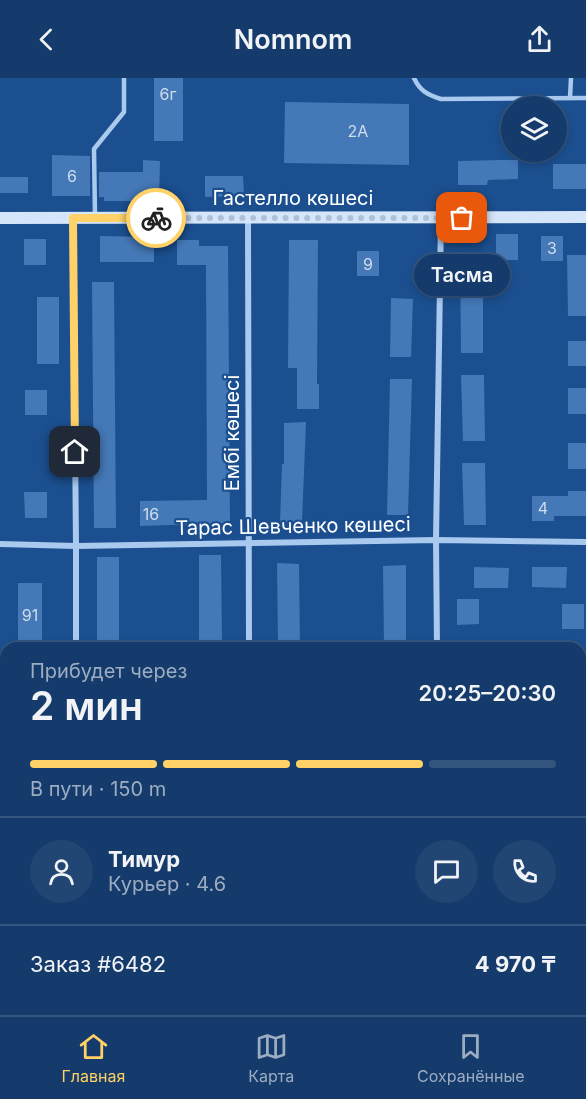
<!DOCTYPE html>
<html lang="ru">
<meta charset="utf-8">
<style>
body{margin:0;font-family:Inter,sans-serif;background:#214673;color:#f1f3f6;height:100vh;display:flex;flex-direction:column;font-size:22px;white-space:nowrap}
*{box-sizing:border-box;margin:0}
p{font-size:20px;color:#9dadc1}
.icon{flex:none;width:33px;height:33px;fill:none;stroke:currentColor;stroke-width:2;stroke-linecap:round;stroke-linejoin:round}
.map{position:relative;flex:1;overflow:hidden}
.details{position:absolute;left:0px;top:564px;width:586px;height:374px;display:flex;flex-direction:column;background:#143b6b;border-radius:18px 18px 0 0;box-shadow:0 3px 9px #0003,0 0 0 2px #33557e}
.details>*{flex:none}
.fabs{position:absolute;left:501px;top:18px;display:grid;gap:12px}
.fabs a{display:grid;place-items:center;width:66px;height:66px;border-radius:50%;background:#143b6b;box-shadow:0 3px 9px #0003,0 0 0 2px #33557e;font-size:30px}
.pin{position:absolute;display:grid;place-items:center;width:51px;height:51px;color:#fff;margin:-26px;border-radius:12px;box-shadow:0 3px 9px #0006}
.courier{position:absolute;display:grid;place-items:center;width:60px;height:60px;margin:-30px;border:4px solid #ffd166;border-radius:50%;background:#fff;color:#222;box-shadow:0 2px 8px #0007}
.bubble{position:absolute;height:42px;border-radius:21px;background:#143b6b;box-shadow:0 3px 9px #0003,0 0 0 2px #33557e;font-size:20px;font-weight:600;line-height:42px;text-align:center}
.head em{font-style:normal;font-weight:600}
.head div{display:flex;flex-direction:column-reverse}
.head{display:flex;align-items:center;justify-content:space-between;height:102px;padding:0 30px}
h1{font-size:39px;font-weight:600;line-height:45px}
.bar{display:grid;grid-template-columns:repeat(4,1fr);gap:9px 6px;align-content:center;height:72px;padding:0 30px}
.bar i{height:8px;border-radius:4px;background:#33557e}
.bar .active{background:#ffd166}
.bar p{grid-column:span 4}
.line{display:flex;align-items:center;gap:15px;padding:0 30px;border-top:2px solid #33557e}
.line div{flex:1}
.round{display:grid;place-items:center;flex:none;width:63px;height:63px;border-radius:32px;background:#214673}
header{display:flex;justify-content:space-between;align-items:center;height:78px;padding:0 30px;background:#143b6b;font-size:27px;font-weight:600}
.tab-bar{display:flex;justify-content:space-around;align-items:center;height:84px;border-top:2px solid #33557e;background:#143b6b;font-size:16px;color:#9dadc1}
.tab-bar a{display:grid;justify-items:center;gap:3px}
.tab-bar .active{color:#ffd166}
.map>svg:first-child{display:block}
</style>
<header><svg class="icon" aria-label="back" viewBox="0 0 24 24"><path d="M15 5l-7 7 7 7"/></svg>Nomnom<svg class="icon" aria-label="share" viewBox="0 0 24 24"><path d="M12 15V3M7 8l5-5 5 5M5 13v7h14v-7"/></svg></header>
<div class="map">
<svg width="586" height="937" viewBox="0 0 586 937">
<rect width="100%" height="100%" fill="#1b4f8f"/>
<g fill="#4478b7">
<rect x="154" y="0" width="29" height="63"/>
<polygon points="285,24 409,26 409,87 284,85"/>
<polygon points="52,77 90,78 90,118 52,118"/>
<polygon points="143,82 160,83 159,123 104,123 104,119 99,119 99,94 143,94"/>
<polygon points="502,82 518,82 518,101 488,102 487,107 458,107 458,83"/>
<rect x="553" y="86" width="33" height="25"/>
<polygon points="205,98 243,98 244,118 205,119"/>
<rect x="0" y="99" width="28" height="16"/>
<rect x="496" y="156" width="22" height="26"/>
<polygon points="100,158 154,159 154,184 100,184"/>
<rect x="541" y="158" width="22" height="25"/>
<rect x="24" y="161" width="22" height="26"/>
<polygon points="177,162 199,162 199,168 228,168 230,445 140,448 140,423 207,422 206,187 177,187"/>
<polygon points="289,162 318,162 317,306 319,306 319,331 297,331 297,290 288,290"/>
<rect x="357" y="173" width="22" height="25"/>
<polygon points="460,174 483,174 483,275 461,275"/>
<polygon points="567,177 586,177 586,238 568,238"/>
<polygon points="92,204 114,204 116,450 94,450"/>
<rect x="37" y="219" width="22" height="67"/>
<polygon points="391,220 413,221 411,279 390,279"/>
<rect x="568" y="263" width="18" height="25"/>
<polygon points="461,297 484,297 485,363 463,363"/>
<polygon points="390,301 412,301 408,437 387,437"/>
<rect x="568" y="310" width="18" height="26"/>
<rect x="25" y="312" width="22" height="25"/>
<polygon points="306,344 302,445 280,444 282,386 284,386 284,345"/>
<rect x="568" y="365" width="18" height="26"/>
<polygon points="462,385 485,385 486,447 464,447"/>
<polygon points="568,413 586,413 586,438 554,438 554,443 532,443 532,418 568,418"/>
<polygon points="24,414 47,414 47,440 25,440"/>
<polygon points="199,477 221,477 222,563 199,563"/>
<rect x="97" y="479" width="22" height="87"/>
<polygon points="277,485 299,486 300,570 279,570 278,565"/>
<polygon points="406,487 406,567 384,567 383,488"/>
<polygon points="474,489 509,490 508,510 474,510"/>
<polygon points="532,489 567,489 566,510 532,509"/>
<rect x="18" y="505" width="24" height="65"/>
<polygon points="457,521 479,521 479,546 457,547"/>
<rect x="562" y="526" width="22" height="25"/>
</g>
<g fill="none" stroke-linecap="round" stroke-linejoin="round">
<g stroke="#a9c9ee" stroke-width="4.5">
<path d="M 414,0 C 420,13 428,17 441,21 L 586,20"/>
<polyline points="570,20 571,0"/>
<polyline points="95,139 94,71 124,34 124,0"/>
</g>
<g stroke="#a9c9ee" stroke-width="6">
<polyline points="73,140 76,468 76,570"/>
<polyline points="248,140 249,570"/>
<polyline points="0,466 76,468 436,462 586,464"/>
<polyline points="437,570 436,462 441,140"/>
<polyline points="254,932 254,937"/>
<polyline points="441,932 441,937"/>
<polyline points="72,937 72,932"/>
</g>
<polyline stroke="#d6e6fa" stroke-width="12" points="0,140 586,139"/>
</g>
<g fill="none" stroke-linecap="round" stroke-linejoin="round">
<polyline stroke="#afc1d8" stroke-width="6" stroke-dasharray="0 10.8" points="156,140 462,140"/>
<polyline stroke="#ffd166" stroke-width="8" points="75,374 73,140 156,140"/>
</g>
<g text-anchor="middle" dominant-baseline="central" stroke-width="4.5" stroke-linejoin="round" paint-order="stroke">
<g font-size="16" fill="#d0dded">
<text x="168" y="16">6г</text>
<text x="358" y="53">2А</text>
<text x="72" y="98">6</text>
<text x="552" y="170">3</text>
<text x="368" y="186">9</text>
<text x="543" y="430">4</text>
<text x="151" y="436">16</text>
<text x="30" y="537">91</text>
</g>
<g font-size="20" fill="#fff" stroke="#1b4f8f">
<text x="293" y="120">Гастелло көшесі</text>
<text transform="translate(232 355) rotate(-90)">Ембі көшесі</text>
<text transform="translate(293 448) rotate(-1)">Тарас Шевченко көшесі</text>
</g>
</g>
</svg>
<div class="fabs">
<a><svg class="icon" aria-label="layers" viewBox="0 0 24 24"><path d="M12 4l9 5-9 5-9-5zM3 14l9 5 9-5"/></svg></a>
</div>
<div class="pin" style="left:462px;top:140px;background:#ea580c"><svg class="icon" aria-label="bag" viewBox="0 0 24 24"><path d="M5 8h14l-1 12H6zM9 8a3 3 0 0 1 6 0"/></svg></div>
<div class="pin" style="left:75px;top:374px;background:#1f2937"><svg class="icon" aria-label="home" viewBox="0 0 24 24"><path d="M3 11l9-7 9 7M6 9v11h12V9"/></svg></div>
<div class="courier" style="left:156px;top:140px"><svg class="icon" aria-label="bike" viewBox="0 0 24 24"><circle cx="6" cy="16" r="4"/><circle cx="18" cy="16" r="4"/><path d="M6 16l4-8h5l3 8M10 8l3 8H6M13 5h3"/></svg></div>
<div class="bubble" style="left:414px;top:176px;width:96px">Тасма</div>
<section class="details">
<div class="head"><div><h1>2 мин</h1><p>Прибудет через</p></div><em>20:25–20:30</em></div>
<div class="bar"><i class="active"></i><i class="active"></i><i class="active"></i><i></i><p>В пути · 150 m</p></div>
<div class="line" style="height:108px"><a class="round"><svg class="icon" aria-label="person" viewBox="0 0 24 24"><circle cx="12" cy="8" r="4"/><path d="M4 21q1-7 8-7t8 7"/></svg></a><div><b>Тимур</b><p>Курьер · 4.6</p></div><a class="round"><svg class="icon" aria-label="chat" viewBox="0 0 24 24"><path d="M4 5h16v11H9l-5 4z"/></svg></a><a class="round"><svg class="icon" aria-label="phone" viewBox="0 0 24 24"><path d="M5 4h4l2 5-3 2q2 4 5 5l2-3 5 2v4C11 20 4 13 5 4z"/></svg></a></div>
<div class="line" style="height:78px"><div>Заказ #6482</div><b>4 970 ₸</b></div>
</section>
</div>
<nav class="tab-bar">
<a class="active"><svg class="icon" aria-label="home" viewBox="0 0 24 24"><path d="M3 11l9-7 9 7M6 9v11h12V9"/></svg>Главная</a>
<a><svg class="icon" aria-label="map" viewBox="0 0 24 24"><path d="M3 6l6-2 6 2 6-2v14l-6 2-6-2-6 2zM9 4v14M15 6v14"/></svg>Карта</a>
<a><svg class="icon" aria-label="saved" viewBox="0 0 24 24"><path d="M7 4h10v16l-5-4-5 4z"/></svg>Сохранённые</a>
</nav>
